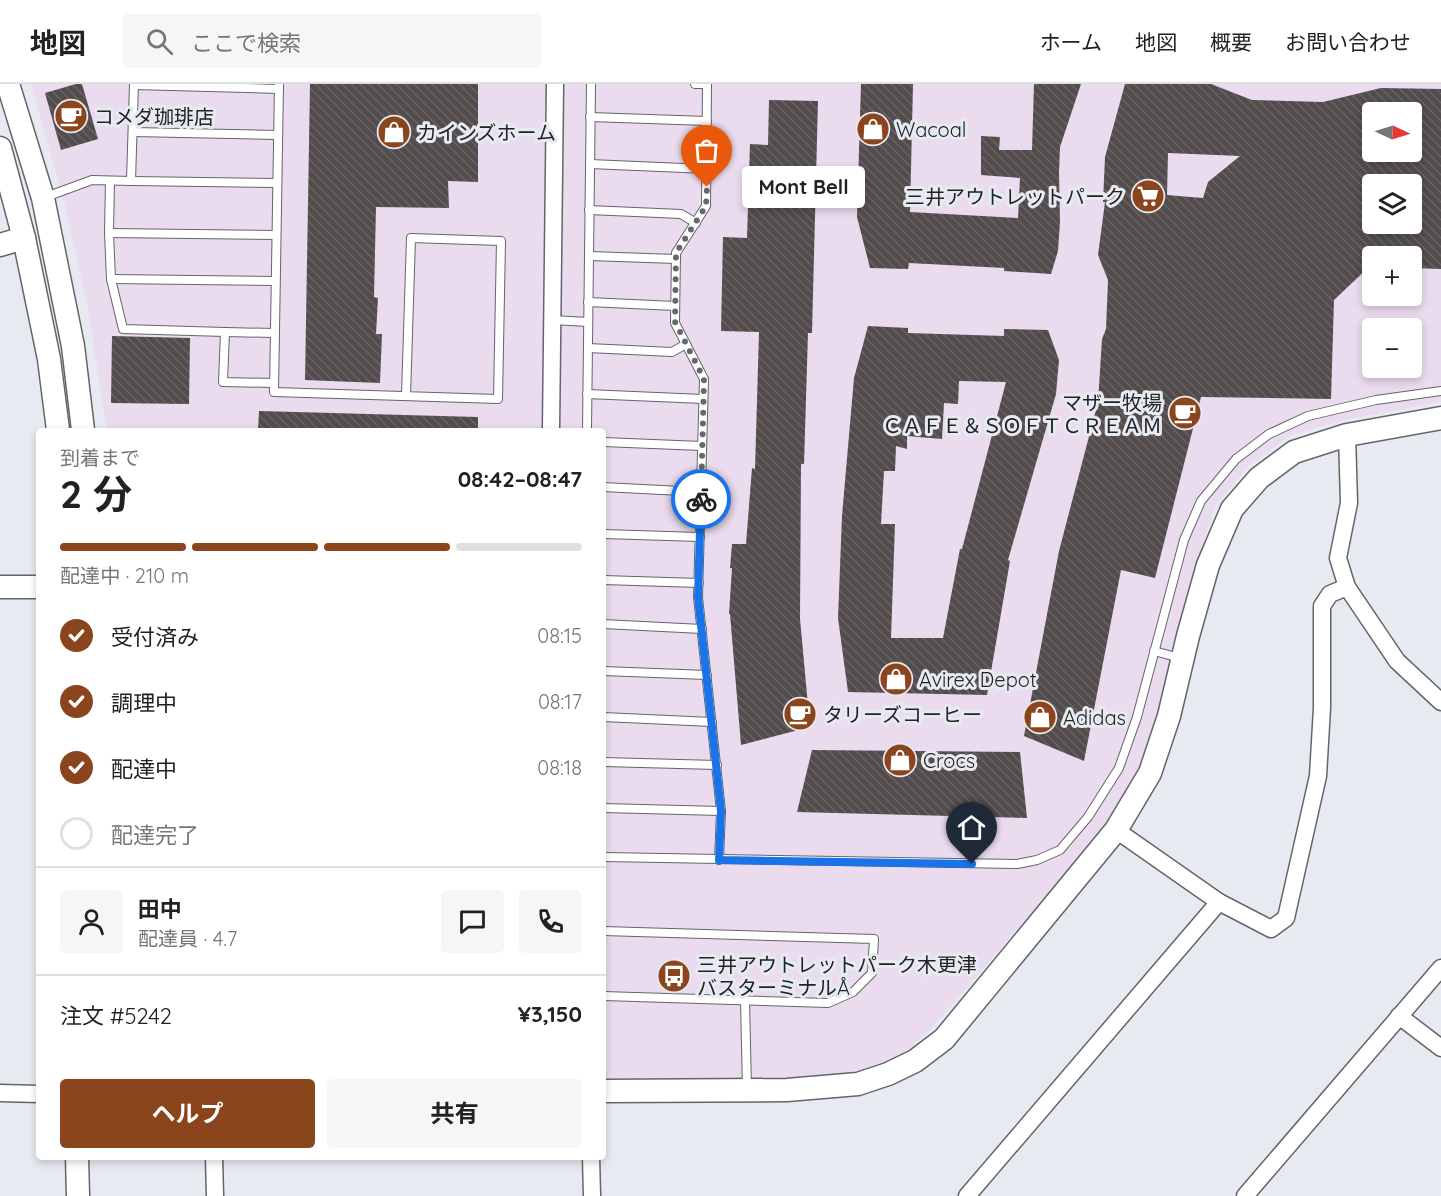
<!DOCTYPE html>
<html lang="ja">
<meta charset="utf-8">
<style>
body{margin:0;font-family:Quicksand,"Noto Sans JP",sans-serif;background:#f6f6f6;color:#222;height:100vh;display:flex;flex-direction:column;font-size:22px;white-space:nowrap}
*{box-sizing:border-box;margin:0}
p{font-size:20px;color:#767676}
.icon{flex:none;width:33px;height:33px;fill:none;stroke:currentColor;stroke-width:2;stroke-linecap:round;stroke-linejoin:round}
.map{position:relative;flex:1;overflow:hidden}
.sheet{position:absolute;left:36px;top:344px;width:570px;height:732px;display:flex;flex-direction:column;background:#fff;border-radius:6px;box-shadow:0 3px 9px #0003}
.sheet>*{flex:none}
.needle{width:39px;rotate:94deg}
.controls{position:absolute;left:1362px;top:18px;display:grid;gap:12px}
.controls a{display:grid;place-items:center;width:60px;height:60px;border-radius:6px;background:#fff;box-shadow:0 3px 9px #0003;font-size:30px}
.pin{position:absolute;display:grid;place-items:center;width:51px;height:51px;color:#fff;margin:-62px -26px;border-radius:50% 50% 50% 0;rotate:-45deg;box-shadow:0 0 6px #0007}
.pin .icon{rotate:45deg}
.courier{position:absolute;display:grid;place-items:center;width:60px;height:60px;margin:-30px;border:4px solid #1a73e8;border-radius:50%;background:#fff;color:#222;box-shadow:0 2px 8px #0007}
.bubble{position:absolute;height:42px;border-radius:6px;background:#fff;box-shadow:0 3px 9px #0003;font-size:20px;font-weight:700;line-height:42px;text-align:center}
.overview em{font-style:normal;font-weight:700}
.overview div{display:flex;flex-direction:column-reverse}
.overview{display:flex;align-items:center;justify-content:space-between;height:102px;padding:0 24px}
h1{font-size:39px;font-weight:700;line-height:45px}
.bar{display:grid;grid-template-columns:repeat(4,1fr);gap:9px 6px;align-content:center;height:72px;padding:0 24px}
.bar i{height:8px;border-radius:4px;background:#e0e0e0}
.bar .selected{background:#8a451c}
.bar p{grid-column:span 4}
.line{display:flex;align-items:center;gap:15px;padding:0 24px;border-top:2px solid #e0e0e0}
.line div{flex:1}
.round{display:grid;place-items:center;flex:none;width:63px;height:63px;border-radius:6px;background:#f6f6f6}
ol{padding:0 24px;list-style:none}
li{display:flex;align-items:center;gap:18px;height:66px}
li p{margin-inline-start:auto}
li .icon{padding:6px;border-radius:50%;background:#8a451c;color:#fff;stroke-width:4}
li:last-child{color:#767676}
li i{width:33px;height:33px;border:3px solid #e0e0e0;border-radius:50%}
.primary-button{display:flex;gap:12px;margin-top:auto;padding:12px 24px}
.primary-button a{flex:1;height:69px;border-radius:6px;background:#8a451c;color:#fff;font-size:24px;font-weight:700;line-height:69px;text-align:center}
.primary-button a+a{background:#f6f6f6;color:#222}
header{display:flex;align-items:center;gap:36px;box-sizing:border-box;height:84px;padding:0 30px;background:#fff;border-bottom:2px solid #e0e0e0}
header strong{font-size:28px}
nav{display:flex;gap:33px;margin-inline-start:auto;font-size:21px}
.search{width:420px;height:54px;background:#f6f6f6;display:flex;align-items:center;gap:15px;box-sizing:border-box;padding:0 21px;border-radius:6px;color:#767676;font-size:22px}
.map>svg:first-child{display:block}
</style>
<header>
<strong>地図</strong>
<div class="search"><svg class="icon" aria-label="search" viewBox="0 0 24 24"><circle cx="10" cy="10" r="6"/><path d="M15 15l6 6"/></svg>ここで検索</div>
<nav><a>ホーム</a><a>地図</a><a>概要</a><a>お問い合わせ</a></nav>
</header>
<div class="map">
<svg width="1441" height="1112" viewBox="0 0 1441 1112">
<defs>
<pattern id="building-back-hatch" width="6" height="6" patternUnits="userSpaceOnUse" patternTransform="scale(1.5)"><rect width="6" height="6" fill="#534c4c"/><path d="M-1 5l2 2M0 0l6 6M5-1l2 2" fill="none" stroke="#686363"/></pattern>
</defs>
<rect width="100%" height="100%" fill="#e7ebf1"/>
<path fill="#eadbee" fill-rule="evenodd" d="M 31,0 L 1441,0 L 1441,318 L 1349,335 L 1291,351 L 1250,381 L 1215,422 L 1177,552 L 1146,678 L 1114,730 L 1085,766 L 933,943 L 901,971 L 856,988 L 785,995 L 603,994 L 603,346 L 107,346 L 87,219 L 65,121 ZM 1372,28 L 1412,28 L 1412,68 L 1372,68 ZM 1372,100 L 1412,100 L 1412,140 L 1372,140 ZM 1372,172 L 1412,172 L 1412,212 L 1372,212 ZM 1372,244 L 1412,244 L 1412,284 L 1372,284 Z"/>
<g fill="url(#building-back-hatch)" fill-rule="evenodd">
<polygon points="76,0 82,0 98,55 61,66 45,9"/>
<polygon points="310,0 478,0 478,98 448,97 449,124 376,123 374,213 378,214 376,250 382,250 380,299 305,296"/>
<polygon points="861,0 913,0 910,128 1018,134 1020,94 981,91 981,52 1000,53 999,66 1032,66 1034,0 1081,0 1060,63 1059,89 1060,138 1058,167 1051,190 1004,187 1004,184 909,179 908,185 870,184 857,133"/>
<path d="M 1125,0 L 1211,0 L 1252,16 L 1323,18 L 1381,4 L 1441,5 L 1441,185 L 1412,184 L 1412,172 L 1372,172 L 1372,180 L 1334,216 L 1331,315 L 1201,313 L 1155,494 L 1121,486 L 1084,677 L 1024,652 L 1059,467 L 1098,318 L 1102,255 L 1106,245 L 1108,196 L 1098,171 L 1105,118 L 1103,118 L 1105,73 ZM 1372,28 L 1412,28 L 1412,68 L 1372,68 ZM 1168,69 L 1240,72 L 1208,98 L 1203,114 L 1167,111 ZM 1372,100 L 1412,100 L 1412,140 L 1372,140 Z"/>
<polygon points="769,16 818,17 812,249 808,249 804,380 801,380 800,535 810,643 741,661 730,530 729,530 732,484 730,484 732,460 746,460 752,384 755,385 759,248 721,247 723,153 747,154 750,60 768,61"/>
<path d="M 868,242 L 908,244 L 908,249 L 1004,252 L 1004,245 L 1048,246 L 1059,276 L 1056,310 L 1008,476 L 1010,477 L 987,611 L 848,608 L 838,534 L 842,432 L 854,294 ZM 959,297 L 1006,298 L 962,465 L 960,465 L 943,554 L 891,554 L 895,440 L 881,440 L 884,387 L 895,387 L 896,362 L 907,365 L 907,352 L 942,355 L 944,319 L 958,320 Z"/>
<polygon points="112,252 190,254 189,320 111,319"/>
<polygon points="259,327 478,333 478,346 258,346"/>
<polygon points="812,666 1020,668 1027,734 797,728"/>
</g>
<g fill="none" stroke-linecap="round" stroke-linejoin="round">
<defs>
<g id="lane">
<polyline points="279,0 274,308 498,315 501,157 411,154 406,312"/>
<polyline points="695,0 707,0"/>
<polyline points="134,1 279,5"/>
<polyline points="590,33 707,37"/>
<polyline points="133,48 278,51"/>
<polyline points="590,80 707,85"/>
<polyline points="110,97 109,149 111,195 123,245 225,248 223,298 274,299"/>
<polyline points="131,97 277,99"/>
<polyline points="43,114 92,96 131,97 134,0"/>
<polyline points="589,126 681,130 696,139"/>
<polyline points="109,149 276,151"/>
<polyline points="589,172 676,175"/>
<polyline points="111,195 275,197"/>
<polyline points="588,218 675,222"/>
<polyline points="553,236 588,238"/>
<polyline points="225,248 274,249"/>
<polyline points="588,264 672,268 686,260"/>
<polyline points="587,310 703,315"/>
<polyline points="587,346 591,0"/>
<polyline points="603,358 702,362"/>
<polyline points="603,403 701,408"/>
<polyline points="603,450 700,453"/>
<polyline points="603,496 699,499"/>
<polyline points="603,540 702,545"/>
<polyline points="1154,567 1180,574"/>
<polyline points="603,587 707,591"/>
<polyline points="603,633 712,638"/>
<polyline points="603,678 717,681"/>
<polyline points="603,724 721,727 698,513 704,295 675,239 676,169 706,122 707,0"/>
<polyline points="603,773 1017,780 1037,776 1060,766 1088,733 1119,684 1137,633 1184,456 1201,417 1236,375 1269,350 1308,332 1376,316 1441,307"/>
<polyline points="719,776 721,727"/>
<polyline points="603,847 874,855 872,889 853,908 828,919 603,912"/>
<polyline points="745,916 747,1006"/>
</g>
<g id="street">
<polyline points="551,346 555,0"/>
<polyline points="1347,351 1349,419 1338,474 1347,503 1397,577 1441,618"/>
<polyline points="1116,746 1219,818 1271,845 1286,834 1318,692 1322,624 1322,522 1330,510 1347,503"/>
<polyline points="1399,932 1441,964"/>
<polyline points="0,1009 39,1010"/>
<polyline points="214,1072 215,1112"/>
<polyline points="591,1072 592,1112"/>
<polyline points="967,1112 1219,818"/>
<polyline points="1245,1112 1441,884"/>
</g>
<g id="secondary">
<polyline points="8,0 43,114 73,262 83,346"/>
<polyline points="0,64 24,154 49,275 58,346"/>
<polyline points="0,161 24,154"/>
<polyline points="0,503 39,503"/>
<polyline points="603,1007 787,1006 858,1000 888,990 915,977 944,955 1116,746 1150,689 1169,632 1188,552 1208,481 1232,425 1259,394 1294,368 1347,351 1441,334"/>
<polyline points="77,1072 78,1112"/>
</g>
</defs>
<use href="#lane" stroke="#62666b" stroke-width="10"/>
<use href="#street" stroke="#62666b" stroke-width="19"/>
<use href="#secondary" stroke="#62666b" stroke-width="25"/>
<use href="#lane" stroke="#fff" stroke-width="8"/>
<use href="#street" stroke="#fff" stroke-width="16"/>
<use href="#secondary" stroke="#fff" stroke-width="22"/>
</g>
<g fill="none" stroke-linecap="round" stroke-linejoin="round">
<polyline stroke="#66696c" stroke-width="6" stroke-dasharray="0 10.8" points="701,415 704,295 675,238 676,169 706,122 707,103"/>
<polyline stroke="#1a73e8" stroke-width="8" points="701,415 698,513 721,727 719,776 972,780"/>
</g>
<defs>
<symbol id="cafe-disc" viewBox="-11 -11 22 22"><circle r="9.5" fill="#8a451c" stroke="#e7ebf1"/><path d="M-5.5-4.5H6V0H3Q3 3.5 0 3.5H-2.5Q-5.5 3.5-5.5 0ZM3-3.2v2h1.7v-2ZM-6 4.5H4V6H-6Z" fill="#fff"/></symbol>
<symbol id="shop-disc" viewBox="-11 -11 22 22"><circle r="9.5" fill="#8a451c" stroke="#e7ebf1"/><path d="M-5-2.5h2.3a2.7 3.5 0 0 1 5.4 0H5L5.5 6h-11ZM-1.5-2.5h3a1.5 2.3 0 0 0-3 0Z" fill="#fff"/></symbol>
<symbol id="supermarket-disc" viewBox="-11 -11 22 22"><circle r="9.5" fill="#8a451c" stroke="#e7ebf1"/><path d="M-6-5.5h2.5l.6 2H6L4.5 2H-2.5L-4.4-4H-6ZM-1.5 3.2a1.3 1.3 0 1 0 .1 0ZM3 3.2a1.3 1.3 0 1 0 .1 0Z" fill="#fff"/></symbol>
<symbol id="bus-disc" viewBox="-11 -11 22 22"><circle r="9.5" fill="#8a451c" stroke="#e7ebf1"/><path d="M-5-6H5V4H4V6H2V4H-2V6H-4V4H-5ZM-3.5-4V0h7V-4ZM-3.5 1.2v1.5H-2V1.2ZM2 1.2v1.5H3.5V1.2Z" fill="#fff"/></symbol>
</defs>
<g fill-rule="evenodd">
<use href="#cafe-disc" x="52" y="13" width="38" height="38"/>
<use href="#shop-disc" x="854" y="26" width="38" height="38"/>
<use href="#shop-disc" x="375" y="29" width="38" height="38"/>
<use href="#supermarket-disc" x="1129" y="93" width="38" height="38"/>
<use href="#cafe-disc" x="1166" y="310" width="38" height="38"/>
<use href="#shop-disc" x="877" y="576" width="38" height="38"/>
<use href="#cafe-disc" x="781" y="611" width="38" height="38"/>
<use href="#shop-disc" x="1021" y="614" width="38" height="38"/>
<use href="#shop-disc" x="881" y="657" width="38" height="38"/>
<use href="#bus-disc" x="655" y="873" width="38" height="38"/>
</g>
<g text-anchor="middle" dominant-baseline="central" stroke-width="6" stroke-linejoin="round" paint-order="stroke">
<g font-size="20" fill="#212325" stroke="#e7ebf1" text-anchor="start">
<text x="94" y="32">コメダ珈琲店</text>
<text x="896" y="45">Wacoal</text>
<text x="417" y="48">カインズホーム</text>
<text x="1125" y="112" text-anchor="end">三井アウトレットパーク</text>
<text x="1162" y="318" text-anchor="end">マザー牧場<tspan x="1162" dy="23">ＣＡＦＥ＆ＳＯＦＴＣＲＥＡＭ</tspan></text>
<text x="919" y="595">Avirex Depot</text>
<text x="823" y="630">タリーズコーヒー</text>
<text x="1063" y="633">Adidas</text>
<text x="923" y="676">Crocs</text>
<text x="697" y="880">三井アウトレットパーク木更津<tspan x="697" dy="23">バスターミナルÅ</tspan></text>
</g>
</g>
</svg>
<div class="controls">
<a><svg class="needle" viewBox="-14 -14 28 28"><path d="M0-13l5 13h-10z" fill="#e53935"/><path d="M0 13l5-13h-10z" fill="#767676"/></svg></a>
<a><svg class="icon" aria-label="layers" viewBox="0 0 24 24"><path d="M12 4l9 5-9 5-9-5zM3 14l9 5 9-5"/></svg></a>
<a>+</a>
<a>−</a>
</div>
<div class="pin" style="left:707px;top:103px;background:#ea580c"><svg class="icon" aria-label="bag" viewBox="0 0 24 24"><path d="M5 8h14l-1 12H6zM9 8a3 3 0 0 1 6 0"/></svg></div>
<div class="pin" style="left:972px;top:780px;background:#1f2937"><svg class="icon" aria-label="home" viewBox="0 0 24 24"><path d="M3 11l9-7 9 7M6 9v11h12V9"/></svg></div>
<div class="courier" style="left:701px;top:415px"><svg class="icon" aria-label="bike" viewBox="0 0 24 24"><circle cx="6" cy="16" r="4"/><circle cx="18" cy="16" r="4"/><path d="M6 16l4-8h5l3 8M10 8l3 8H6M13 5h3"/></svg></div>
<div class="bubble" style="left:742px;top:82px;width:123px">Mont Bell</div>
<section class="sheet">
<div class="overview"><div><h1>2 分</h1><p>到着まで</p></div><em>08:42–08:47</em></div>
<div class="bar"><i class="selected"></i><i class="selected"></i><i class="selected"></i><i></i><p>配達中 · 210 m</p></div>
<ol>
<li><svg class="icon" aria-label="check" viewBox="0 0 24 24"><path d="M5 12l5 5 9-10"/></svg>受付済み<p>08:15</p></li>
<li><svg class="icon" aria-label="check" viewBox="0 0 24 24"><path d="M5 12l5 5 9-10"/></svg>調理中<p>08:17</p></li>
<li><svg class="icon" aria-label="check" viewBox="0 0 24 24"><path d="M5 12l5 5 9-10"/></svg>配達中<p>08:18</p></li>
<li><i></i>配達完了</li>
</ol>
<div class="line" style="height:108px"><a class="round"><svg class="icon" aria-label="person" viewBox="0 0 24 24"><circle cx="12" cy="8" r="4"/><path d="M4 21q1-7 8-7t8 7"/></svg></a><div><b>田中</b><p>配達員 · 4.7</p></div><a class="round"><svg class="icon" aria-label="chat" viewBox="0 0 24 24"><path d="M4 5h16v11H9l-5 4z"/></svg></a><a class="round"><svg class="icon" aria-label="phone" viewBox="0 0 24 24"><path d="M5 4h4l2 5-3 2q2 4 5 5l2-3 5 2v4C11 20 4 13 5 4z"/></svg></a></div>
<div class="line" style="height:78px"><div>注文 #5242</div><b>¥3,150</b></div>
<div class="primary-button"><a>ヘルプ</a><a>共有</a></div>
</section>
</div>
